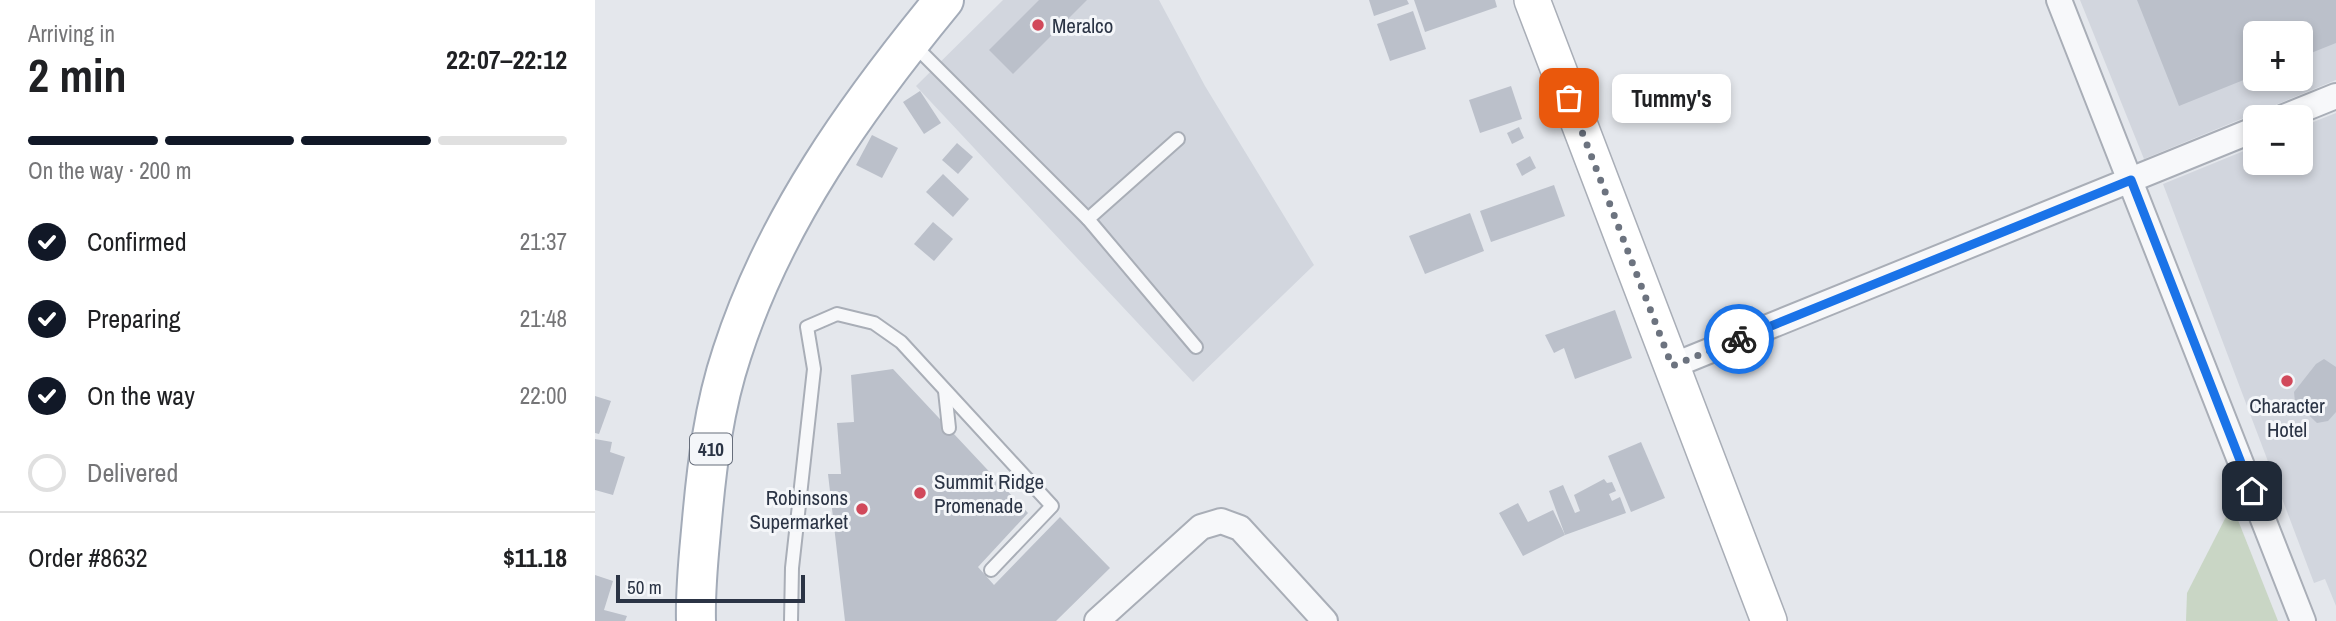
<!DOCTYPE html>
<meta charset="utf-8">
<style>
body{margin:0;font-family:"Archivo Narrow",sans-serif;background:#f2f2f2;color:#202124;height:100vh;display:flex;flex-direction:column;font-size:26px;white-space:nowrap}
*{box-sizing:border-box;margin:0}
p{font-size:23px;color:#757577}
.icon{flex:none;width:38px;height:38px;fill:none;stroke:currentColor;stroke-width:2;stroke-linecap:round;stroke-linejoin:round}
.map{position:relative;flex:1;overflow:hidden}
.side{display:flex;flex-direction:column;background:#fff;width:595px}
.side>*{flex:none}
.fabs{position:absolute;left:1648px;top:21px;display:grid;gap:14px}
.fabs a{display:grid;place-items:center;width:70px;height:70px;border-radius:10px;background:#fff;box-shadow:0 4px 10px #0003;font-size:35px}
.scale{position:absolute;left:21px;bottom:18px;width:189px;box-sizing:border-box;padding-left:7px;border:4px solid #2b3445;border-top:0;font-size:19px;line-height:24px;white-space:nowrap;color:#2b3445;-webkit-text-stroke:5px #f4f6f9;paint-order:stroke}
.pin{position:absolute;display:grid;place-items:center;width:60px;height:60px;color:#fff;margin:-30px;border-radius:14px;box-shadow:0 4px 10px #0006}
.courier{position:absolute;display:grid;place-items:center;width:70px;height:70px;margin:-35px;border:5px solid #1a73e8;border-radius:50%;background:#fff;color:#222;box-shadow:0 2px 9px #0007}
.bubble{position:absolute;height:49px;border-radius:10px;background:#fff;box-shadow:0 4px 10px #0003;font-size:23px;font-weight:700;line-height:49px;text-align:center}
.headline em{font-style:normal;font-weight:700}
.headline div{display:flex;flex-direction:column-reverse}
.headline{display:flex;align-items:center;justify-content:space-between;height:119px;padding:0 28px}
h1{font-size:46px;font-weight:700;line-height:52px}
.bar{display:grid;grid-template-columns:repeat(4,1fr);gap:10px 7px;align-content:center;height:84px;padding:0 28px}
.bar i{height:9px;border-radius:5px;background:#e0e0e0}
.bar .selected{background:#111827}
.bar p{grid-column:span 4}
.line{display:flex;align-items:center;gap:18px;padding:0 28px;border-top:2px solid #e0e0e0}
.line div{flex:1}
ol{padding:0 28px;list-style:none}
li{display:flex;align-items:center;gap:21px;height:77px}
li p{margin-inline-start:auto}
li .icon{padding:7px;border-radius:50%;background:#111827;color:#fff;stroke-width:4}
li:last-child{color:#757577}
li i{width:38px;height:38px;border:4px solid #e0e0e0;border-radius:50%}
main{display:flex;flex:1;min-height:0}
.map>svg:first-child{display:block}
</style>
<main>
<section class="side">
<div class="headline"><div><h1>2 min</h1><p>Arriving in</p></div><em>22:07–22:12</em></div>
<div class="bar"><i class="selected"></i><i class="selected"></i><i class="selected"></i><i></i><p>On the way · 200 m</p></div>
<ol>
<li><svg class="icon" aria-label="check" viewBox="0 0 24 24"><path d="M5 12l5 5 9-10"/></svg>Confirmed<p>21:37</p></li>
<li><svg class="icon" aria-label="check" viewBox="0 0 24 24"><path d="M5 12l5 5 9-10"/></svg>Preparing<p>21:48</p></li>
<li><svg class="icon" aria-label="check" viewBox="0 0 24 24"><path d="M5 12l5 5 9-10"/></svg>On the way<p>22:00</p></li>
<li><i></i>Delivered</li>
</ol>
<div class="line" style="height:91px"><div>Order #8632</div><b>$11.18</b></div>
</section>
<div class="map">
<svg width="1741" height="621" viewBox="0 0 1741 621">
<rect width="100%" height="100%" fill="#e4e7ec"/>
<g fill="#d2d6de" fill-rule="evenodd">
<polygon points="408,0 564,0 610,86 719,265 598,382 321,86"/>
<path d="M 1485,0 L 1741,0 L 1741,80 L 1549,159 ZM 1661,33 L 1706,33 L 1706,79 L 1661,79 Z"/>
<polygon points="1741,113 1741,606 1730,579 1719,583 1568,184 1661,146 1661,163 1706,163 1706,127"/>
</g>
<polygon fill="#c9d6c5" points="1637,505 1683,621 1591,621 1592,593"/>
<g fill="#bbc0ca">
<polygon points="444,0 492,0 418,74 394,50"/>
<polygon points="774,0 812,0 814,4 779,16"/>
<polygon points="819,0 900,0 902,7 830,32"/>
<polygon points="1542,0 1741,0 1741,43 1706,57 1706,33 1661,33 1661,75 1584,106"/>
<polygon points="818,11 831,49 795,61 782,24"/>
<polygon points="916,86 927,119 885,133 874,100"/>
<polygon points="325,91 346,123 329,134 308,102"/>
<polygon points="924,127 929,138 917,144 912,133"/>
<polygon points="277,135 303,148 287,178 261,165"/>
<polygon points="362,143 378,157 363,174 347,160"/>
<polygon points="935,156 941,168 927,176 921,164"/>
<polygon points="348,174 374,199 358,217 331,192"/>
<polygon points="959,185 970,216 896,242 885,211"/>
<polygon points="875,213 889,251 830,274 814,236"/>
<polygon points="338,222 358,239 339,261 319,244"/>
<polygon points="1020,310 1037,358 980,379 969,348 959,353 950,335"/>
<polygon points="1729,359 1741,367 1741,412 1733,421 1722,423 1700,402 1699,392 1721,364"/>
<polygon points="298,369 433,513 383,567 399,585 465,517 515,568 461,621 250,621 233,474 246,474 242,423 259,422 256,375"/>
<polygon points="0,396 16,401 4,434 0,433"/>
<polygon points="0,439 17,442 15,452 30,457 18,495 0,490"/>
<polygon points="1046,442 1070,498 1036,512 1013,456"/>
<polygon points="1009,479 1012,483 1017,482 1021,491 1014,494 1017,501 1025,497 1031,513 970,535 954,491 968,485 980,513 985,511 979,495"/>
<polygon points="923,503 933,522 958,510 970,535 928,556 904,513"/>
<polygon points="0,575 18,581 9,610 32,616 30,621 0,621"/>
</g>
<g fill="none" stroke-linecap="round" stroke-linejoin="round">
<defs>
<g id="lane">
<polyline points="318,44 493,219 583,139"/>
<polyline points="493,219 601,347"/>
<polyline points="350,391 354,428"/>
<polyline points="196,621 197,568 219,369 212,327 242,314 279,323 306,342 457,506 396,570"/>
</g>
<g id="street">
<polyline points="1464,0 1708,621"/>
<polyline points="1689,117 1741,96"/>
<polyline points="1077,366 1661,129"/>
<polyline points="502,621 606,527 626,521 645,528 730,621"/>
</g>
<polyline id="secondary" points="937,0 1174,621"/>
<path id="primary" d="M 101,621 C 100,587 104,554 107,520 C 112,464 119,407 137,353 C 180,220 261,107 349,0"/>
</defs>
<use href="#lane" stroke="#a9aeb7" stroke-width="16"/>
<use href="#street" stroke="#a9aeb7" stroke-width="28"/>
<use href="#secondary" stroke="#a9aeb7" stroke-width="38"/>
<use href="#primary" stroke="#a3abb8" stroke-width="42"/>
<use href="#lane" stroke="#f7f8fa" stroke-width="12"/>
<use href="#street" stroke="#f7f8fa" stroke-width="24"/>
<use href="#secondary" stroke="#fff" stroke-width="35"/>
<use href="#primary" stroke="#fff" stroke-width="38"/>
</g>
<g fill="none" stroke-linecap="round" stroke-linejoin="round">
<polyline stroke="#6c737f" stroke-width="7" stroke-dasharray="0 12.6" points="974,98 1077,366 1144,339"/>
<polyline stroke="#1a73e8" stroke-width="9" points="1144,339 1536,180 1657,491"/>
</g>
<g fill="#d1495b" stroke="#f4f6f9" stroke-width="2.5">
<circle cx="443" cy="25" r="7"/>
<circle cx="1692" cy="381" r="7"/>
<circle cx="325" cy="493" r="7"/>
<circle cx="267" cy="509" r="7"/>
</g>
<g text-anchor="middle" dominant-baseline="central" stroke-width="6" stroke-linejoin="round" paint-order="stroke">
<rect fill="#f4f6f9" stroke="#676e7b" stroke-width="2" x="95" y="433.5" width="42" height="31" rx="5"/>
<g font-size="19" font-weight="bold" fill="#2b3445">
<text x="116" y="449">410</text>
</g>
<g font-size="21" fill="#2b3445" stroke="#f4f6f9" text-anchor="start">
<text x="457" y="25">Meralco</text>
<text x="1692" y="405" text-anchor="middle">Character<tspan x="1692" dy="24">Hotel</tspan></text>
<text x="339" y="481">Summit Ridge<tspan x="339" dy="24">Promenade</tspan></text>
<text x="253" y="497" text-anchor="end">Robinsons<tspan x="253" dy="24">Supermarket</tspan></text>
</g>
</g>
</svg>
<div class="fabs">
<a>+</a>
<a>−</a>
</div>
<div class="scale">50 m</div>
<div class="pin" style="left:974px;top:98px;background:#ea580c"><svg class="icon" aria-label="bag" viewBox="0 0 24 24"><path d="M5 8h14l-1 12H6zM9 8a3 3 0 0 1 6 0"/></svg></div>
<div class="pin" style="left:1657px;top:491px;background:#1f2937"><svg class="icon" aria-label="home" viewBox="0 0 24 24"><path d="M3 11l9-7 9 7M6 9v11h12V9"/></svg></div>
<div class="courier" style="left:1144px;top:339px"><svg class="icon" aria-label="bike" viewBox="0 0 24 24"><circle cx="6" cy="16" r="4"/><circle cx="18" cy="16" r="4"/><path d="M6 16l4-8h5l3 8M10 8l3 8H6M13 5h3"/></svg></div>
<div class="bubble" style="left:1017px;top:74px;width:119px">Tummy's</div>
</div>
</main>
